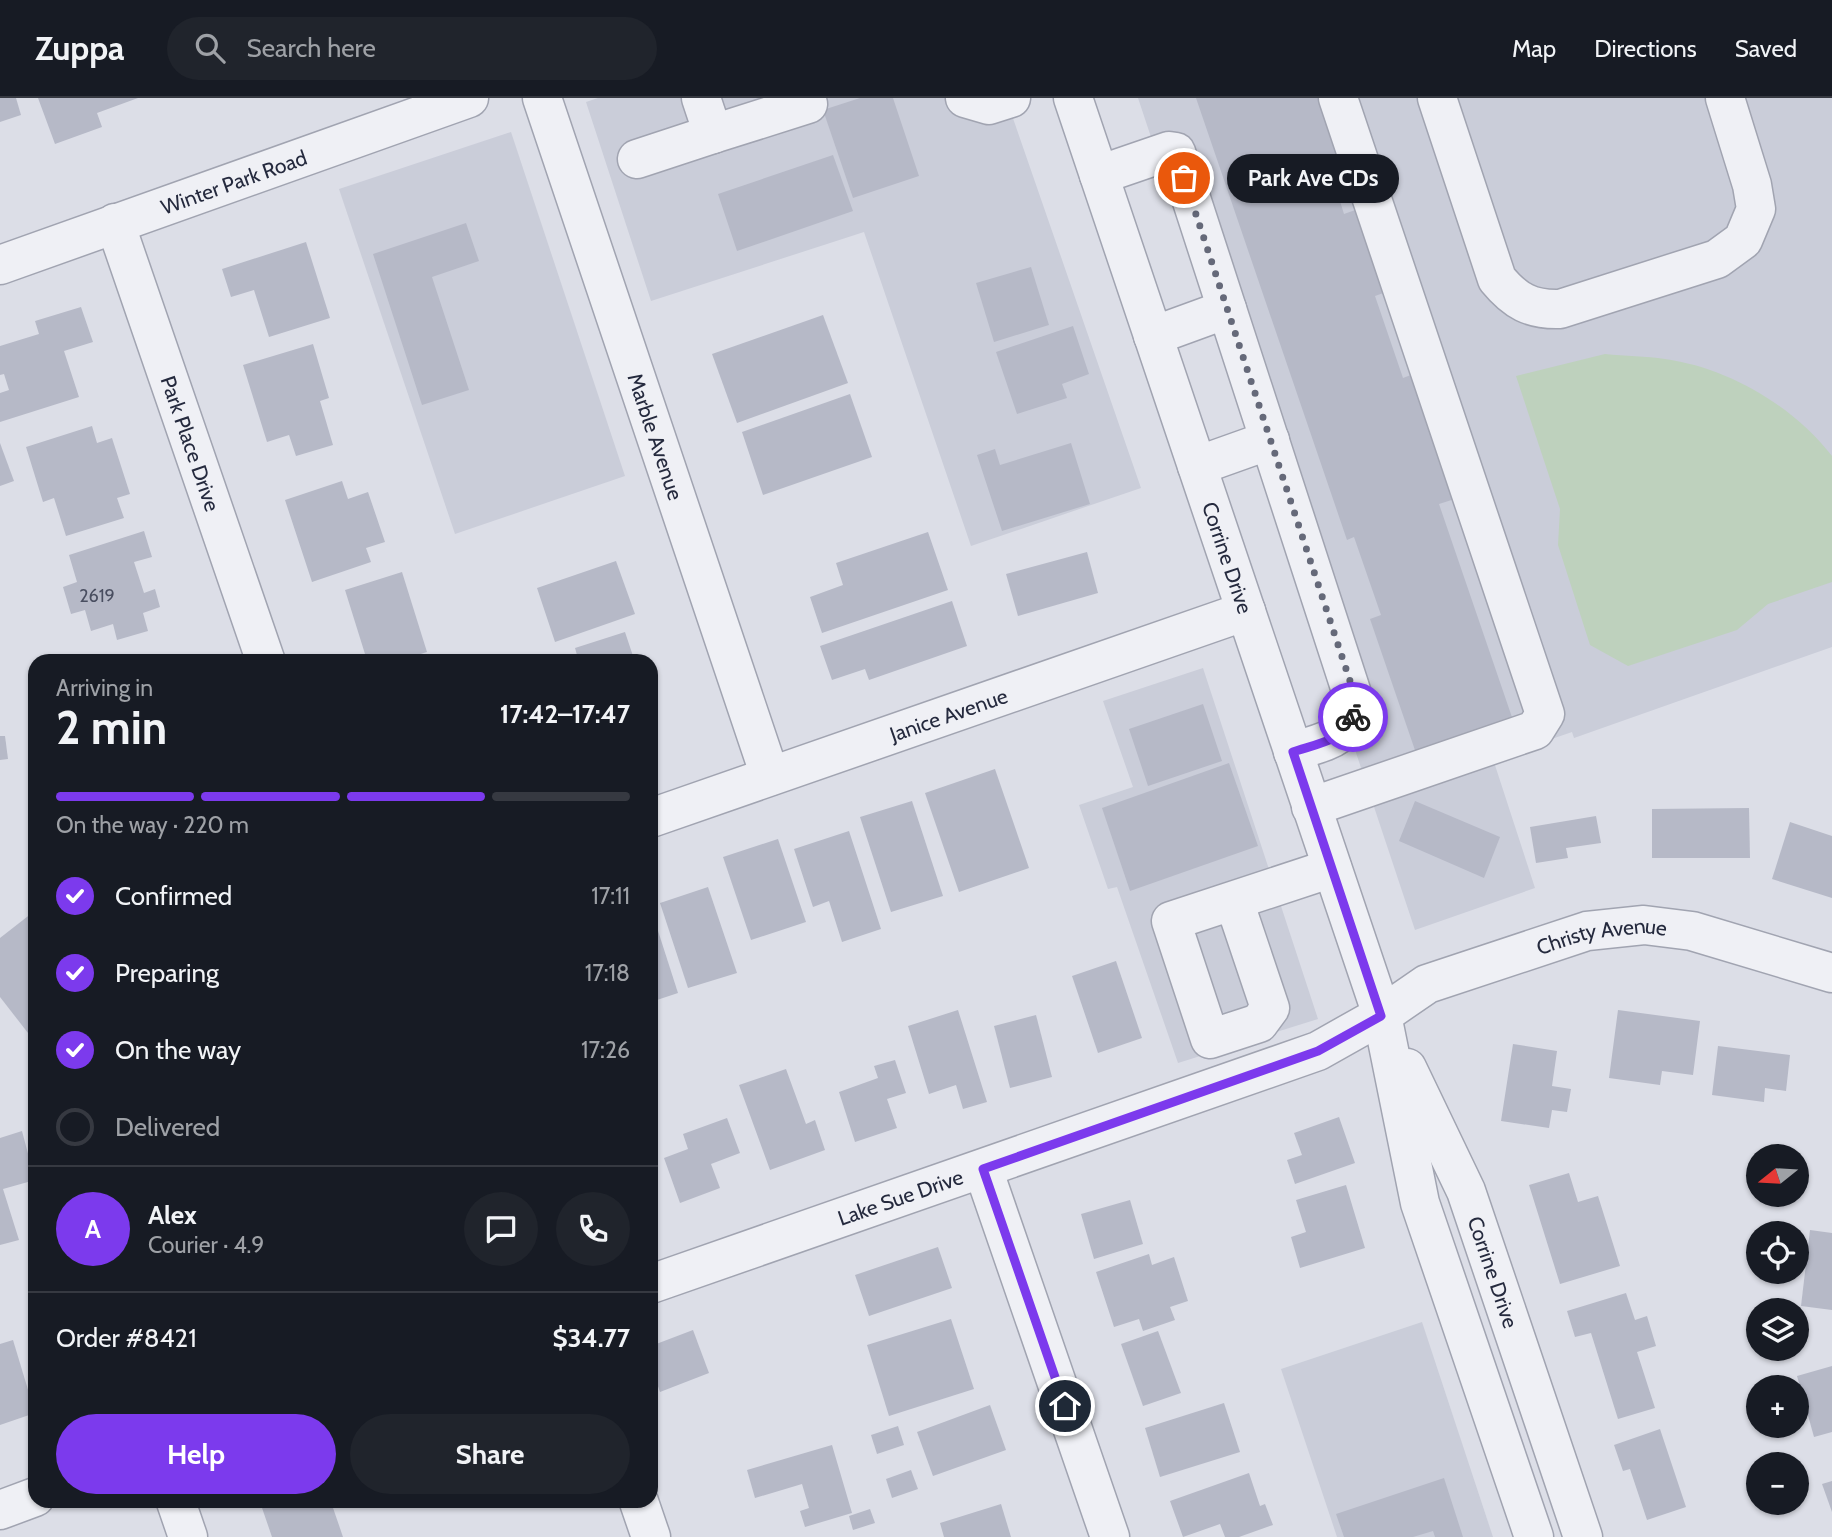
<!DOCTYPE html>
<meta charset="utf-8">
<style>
body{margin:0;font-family:Cabin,sans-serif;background:#20242c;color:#f1f3f6;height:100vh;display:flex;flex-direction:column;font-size:26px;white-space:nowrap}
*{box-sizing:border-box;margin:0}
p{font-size:23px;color:#9ea1a6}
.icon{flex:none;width:38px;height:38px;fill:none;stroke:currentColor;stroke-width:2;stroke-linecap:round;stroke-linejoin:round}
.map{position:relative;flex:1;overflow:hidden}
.panel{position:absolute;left:28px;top:556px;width:630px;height:854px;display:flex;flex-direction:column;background:#171b24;border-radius:21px;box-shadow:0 2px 5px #0004}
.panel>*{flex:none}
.needle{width:46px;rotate:252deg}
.tools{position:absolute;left:1746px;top:1046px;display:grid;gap:14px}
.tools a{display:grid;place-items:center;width:63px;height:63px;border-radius:50%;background:#171b24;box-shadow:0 2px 5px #0004;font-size:35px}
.pin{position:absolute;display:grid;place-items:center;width:60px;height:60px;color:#fff;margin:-30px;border:4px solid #fff;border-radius:50%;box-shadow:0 2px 7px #0007}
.courier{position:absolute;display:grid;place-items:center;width:70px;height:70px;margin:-35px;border:5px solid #7c3aed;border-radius:50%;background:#fff;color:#222;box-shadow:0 2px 9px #0007}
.bubble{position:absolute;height:49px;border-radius:24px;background:#171b24;box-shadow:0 2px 5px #0004;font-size:23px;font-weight:700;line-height:49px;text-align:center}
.summary em{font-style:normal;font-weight:700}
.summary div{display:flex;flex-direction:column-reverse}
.summary{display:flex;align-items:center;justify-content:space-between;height:119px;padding:0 28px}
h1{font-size:46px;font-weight:700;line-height:52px}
.bar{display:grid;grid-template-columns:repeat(4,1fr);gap:10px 7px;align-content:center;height:84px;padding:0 28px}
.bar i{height:9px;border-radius:5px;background:#363941}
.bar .current{background:#7c3aed}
.bar p{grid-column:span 4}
.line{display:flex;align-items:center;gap:18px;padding:0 28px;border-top:2px solid #363941}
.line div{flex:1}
.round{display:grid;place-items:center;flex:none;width:74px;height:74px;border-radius:37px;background:#20242c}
ol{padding:0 28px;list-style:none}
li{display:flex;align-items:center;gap:21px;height:77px}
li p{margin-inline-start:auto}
li .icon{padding:7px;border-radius:50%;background:#7c3aed;color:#fff;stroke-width:4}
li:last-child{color:#9ea1a6}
li i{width:38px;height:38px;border:4px solid #363941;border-radius:50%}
.primary-button{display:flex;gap:14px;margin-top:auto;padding:14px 28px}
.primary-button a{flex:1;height:80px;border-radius:42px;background:#7c3aed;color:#fff;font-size:28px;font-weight:700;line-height:80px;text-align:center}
.primary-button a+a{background:#20242c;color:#f1f3f6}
header{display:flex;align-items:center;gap:42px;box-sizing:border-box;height:98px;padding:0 35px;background:#171b24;border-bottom:2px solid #363941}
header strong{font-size:33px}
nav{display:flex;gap:38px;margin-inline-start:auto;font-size:24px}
.search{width:490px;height:63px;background:#20242c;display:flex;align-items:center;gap:18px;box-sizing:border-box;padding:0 24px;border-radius:38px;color:#9ea1a6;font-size:26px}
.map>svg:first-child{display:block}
</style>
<header>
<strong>Zuppa</strong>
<div class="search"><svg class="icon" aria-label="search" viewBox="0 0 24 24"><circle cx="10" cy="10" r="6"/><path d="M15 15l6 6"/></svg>Search here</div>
<nav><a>Map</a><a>Directions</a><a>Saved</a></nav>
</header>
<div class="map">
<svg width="1832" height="1439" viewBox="0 0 1832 1439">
<rect width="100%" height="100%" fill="#dcdee7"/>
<g fill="#cacdd9">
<polygon points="598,0 1006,0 1141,390 971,448 864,134 651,203 586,4"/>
<polygon points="1138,0 1832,0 1832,549 1574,640 1572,634 1493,661 1535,790 1415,832"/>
<polygon points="511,34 625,378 455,436 339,91"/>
<polygon points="1203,570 1318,921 1178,965 1117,789 1108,791 1079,707 1133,689 1103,603"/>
<polygon points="1422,1224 1493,1439 1337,1439 1281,1271"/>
</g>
<path fill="#bed1bd" d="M 1605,256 C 1625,258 1646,258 1665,261 C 1729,270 1793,308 1832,358 L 1832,484 L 1768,506 L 1737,532 L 1628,568 L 1590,547 L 1558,447 L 1560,411 L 1516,278 Z"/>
<g fill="#b6b9c7">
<polygon points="0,0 16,0 21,17 0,24"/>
<polygon points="38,0 138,0 97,15 102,29 55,46"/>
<polygon points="860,0 893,0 919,78 853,100 823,12"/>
<polygon points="1196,0 1322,0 1350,82 1335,87 1344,116 1361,110 1389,193 1375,198 1403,280 1419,274 1461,399 1439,406 1515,628 1418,661 1370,521 1381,517 1354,439 1347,442"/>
<polygon points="833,57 853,113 737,153 718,96"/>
<polygon points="466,125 479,163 432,179 469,292 422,307 373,156"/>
<polygon points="306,144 330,220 269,239 254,192 231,199 222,171"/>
<polygon points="1031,169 1049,227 994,244 976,185"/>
<polygon points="81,209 93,244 64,253 79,299 0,324 0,295 9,292 4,276 0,277 0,248 39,236 35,223"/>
<polygon points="823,217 848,285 737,325 712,256"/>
<polygon points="1073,228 1089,276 1062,286 1067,300 1017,316 996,254"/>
<polygon points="313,246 329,300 320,303 333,347 296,358 289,337 267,344 243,267"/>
<polygon points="850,296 872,359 763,397 742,334"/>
<polygon points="92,328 97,345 112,340 130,396 117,400 124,420 66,438 54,400 43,404 26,349"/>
<polygon points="0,345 14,383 0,388"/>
<polygon points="1071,345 1090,406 1002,433 977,357 995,351 1000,367"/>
<polygon points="342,383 348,401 368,394 385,444 366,450 371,464 312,484 285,402"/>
<polygon points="144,433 152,459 134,464 144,495 155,491 160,509 143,515 148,533 117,542 113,526 91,533 85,512 71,516 63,489 77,484 69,457"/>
<polygon points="928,434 948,492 822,535 810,499 843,487 836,465"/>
<polygon points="1087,454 1098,495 1018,518 1006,476"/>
<polygon points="616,463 635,516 555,544 537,490"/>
<polygon points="402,474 427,554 395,564 343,564 365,556 345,492"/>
<polygon points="952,503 967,548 869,582 865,571 832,582 820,548"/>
<polygon points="625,534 635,564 579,564 575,550"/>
<polygon points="1203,606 1222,663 1148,688 1129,631"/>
<polygon points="0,638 5,638 8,661 0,662"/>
<polygon points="1229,665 1258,748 1130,793 1102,710"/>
<polygon points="995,671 1029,770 959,794 925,695"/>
<polygon points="912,703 943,798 891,814 860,719"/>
<polygon points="1415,703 1500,739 1484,780 1399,743"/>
<polygon points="1749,710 1750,760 1652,760 1652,711"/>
<polygon points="1596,718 1601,745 1566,750 1568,760 1536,765 1530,729"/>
<polygon points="1790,724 1832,738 1832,800 1772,781"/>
<polygon points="849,733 881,831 842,844 829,803 813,809 794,751"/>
<polygon points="778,741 806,824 751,842 723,759"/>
<polygon points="708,789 737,875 688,890 660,805"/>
<polygon points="651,811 678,895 651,904"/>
<polygon points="32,815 35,818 35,944 0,899 0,840"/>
<polygon points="1116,863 1142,940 1098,955 1072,878"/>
<polygon points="958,912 987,1004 963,1011 956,987 929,996 908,928"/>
<polygon points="1618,912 1700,923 1693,977 1662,973 1660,987 1609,980"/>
<polygon points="1036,917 1052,979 1010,990 994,928"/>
<polygon points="1513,946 1557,953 1552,988 1571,991 1567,1014 1552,1012 1549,1030 1501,1023"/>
<polygon points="1718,948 1790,957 1786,993 1765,990 1764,1004 1712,997"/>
<polygon points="895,962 906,995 887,1001 897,1030 855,1044 839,994 878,980 874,968"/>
<polygon points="786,971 806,1026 815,1022 825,1052 770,1072 739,987"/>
<polygon points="1339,1019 1355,1065 1295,1086 1287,1062 1302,1057 1294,1035"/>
<polygon points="727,1020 740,1055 711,1066 720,1090 680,1105 664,1060 688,1051 683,1036"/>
<polygon points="22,1033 35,1082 3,1091 19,1142 0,1147 0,1040"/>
<polygon points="1569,1075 1578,1104 1598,1098 1620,1168 1560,1186 1529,1087"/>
<polygon points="1346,1087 1365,1150 1300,1170 1291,1139 1306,1134 1296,1102"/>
<polygon points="1130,1102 1143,1146 1094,1161 1081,1116"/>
<polygon points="1810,1132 1832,1135 1832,1212 1801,1208"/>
<polygon points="938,1149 952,1190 869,1218 855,1177"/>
<polygon points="1149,1156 1152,1167 1174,1159 1188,1203 1170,1209 1175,1222 1143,1233 1139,1221 1114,1229 1096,1174"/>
<polygon points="1626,1195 1635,1222 1647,1218 1656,1248 1637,1254 1655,1310 1618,1321 1591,1235 1575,1239 1567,1213"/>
<polygon points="951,1221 974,1291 889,1318 867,1247"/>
<polygon points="693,1232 709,1275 660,1294 651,1268 651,1248"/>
<polygon points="1158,1233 1181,1295 1143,1308 1121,1246"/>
<polygon points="13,1242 35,1315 0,1327 0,1246"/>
<polygon points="1832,1268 1832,1334 1814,1339 1797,1278"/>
<polygon points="1224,1305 1240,1354 1160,1379 1145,1330"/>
<polygon points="990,1307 1006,1352 933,1378 917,1334"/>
<polygon points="898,1328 904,1347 877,1356 871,1337"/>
<polygon points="1660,1331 1686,1409 1647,1422 1630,1371 1623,1373 1614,1347"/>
<polygon points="832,1347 852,1415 805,1429 800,1413 809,1410 802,1386 755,1400 747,1372"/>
<polygon points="911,1372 918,1391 892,1400 886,1381"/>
<polygon points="1249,1375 1260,1408 1265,1406 1273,1427 1239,1439 1225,1439 1220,1426 1183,1439 1170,1403"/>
<polygon points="1444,1380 1463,1439 1435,1439 1433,1433 1413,1439 1344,1439 1336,1416"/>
<polygon points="1832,1383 1832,1414 1822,1386"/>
<polygon points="260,1404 331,1404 343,1439 272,1439"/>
<polygon points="1001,1406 1011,1439 944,1439 940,1425"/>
<polygon points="870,1411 875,1425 853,1432 849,1418"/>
</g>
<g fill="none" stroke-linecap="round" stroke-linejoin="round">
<defs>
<g id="minor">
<path id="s1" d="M 542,0 L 770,678"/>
<polyline points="965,0 989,7 1011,0"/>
<path id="s2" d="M 1073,0 L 1382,917 L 1420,1105 L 1534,1439"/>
<path d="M 1437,0 L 1497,181 C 1515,203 1531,212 1560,211 L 1717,161 L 1743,142 L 1756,111 L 1752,87 L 1725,0"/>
<polyline points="713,36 808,6"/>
<polyline points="637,61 713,36 701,0"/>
<path d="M 1099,77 L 1169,53 L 1176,54 L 1356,608 C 1347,643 1323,643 1293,654"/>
<path id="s3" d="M 115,125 L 266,564"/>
<path id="s4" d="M 0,167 L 469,0"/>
<polyline points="1153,238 1227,211"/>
<polyline points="1197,368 1270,342"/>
<polyline points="1311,709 1535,632 1545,616 1338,0"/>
<path id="s5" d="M 651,720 L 1246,513"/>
<polyline points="1234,803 1270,910 1259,925 1210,941 1171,823 1332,770"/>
<path id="s6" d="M 1407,970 L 1466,1093 L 1583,1439"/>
<polyline points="983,1071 1110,1439"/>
<path id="s7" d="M 651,1186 L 1318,953 L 1382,917 L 1427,886 L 1587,833 L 1644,827 L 1692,833 L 1832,875"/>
<polyline points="176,1404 188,1439"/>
<polyline points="639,1404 651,1439"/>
<polyline points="0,1412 35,1399"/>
</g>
</defs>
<use href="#minor" stroke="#a1a4b1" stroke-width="41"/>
<use href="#minor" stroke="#eff0f5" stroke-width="38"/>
</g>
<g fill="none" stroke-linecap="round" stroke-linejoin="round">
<polyline stroke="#656979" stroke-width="7" stroke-dasharray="0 12.6" points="1184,80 1351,586 1356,608 1353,619"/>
<path stroke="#7c3aed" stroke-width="9" d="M 1065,1308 L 983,1071 L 1318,953 L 1381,918 L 1293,654 C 1312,647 1347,642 1353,619"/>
</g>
<g text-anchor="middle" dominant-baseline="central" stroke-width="5" stroke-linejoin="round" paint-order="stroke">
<g font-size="18" fill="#494e60">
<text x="97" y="498">2619</text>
</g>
<g font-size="21" fill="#252a3e" stroke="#ebeef5">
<text stroke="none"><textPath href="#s4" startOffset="248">Winter Park Road</textPath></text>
<text stroke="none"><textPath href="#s1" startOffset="357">Marble Avenue</textPath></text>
<text stroke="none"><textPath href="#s3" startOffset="233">Park Place Drive</textPath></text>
<text stroke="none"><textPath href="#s2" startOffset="485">Corrine Drive</textPath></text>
<text stroke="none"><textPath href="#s5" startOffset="315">Janice Avenue</textPath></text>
<text stroke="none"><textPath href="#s7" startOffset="1017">Christy Avenue</textPath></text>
<text stroke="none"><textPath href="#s7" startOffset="264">Lake Sue Drive</textPath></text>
<text stroke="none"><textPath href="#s6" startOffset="222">Corrine Drive</textPath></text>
</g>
</g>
</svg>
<div class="tools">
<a><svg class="needle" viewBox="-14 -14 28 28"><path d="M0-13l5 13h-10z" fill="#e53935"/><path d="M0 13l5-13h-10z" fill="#9ea1a6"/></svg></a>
<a><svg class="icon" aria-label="locate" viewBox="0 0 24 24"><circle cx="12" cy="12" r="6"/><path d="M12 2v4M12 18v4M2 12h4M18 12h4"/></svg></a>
<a><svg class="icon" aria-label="layers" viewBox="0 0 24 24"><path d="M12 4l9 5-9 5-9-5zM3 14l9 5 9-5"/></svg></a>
<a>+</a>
<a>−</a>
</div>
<div class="pin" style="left:1184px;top:80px;background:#ea580c"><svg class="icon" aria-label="bag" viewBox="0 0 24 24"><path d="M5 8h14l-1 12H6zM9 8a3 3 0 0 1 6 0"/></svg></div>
<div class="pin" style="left:1065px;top:1308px;background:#1f2937"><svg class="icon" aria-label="home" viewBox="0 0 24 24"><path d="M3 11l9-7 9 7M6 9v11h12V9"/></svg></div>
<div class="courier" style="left:1353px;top:619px"><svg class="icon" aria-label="bike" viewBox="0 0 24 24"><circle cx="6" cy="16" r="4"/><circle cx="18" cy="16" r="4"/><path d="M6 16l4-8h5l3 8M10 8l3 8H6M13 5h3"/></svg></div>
<div class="bubble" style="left:1227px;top:56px;width:172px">Park Ave CDs</div>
<section class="panel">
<div class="summary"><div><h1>2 min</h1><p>Arriving in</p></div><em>17:42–17:47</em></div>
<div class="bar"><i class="current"></i><i class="current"></i><i class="current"></i><i></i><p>On the way · 220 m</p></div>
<ol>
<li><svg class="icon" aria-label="check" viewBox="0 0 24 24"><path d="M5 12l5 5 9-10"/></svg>Confirmed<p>17:11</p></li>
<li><svg class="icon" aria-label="check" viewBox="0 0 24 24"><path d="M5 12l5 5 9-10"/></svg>Preparing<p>17:18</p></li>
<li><svg class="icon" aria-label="check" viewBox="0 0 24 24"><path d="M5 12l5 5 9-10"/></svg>On the way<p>17:26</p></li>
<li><i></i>Delivered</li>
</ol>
<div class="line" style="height:126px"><b class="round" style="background:#7c3aed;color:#fff">A</b><div><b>Alex</b><p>Courier · 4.9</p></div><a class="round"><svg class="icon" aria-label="chat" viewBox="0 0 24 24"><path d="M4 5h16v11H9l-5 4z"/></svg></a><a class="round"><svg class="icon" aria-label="phone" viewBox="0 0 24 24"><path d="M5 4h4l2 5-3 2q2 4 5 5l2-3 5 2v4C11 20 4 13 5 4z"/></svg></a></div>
<div class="line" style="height:91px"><div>Order #8421</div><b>$34.77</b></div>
<div class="primary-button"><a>Help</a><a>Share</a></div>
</section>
</div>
